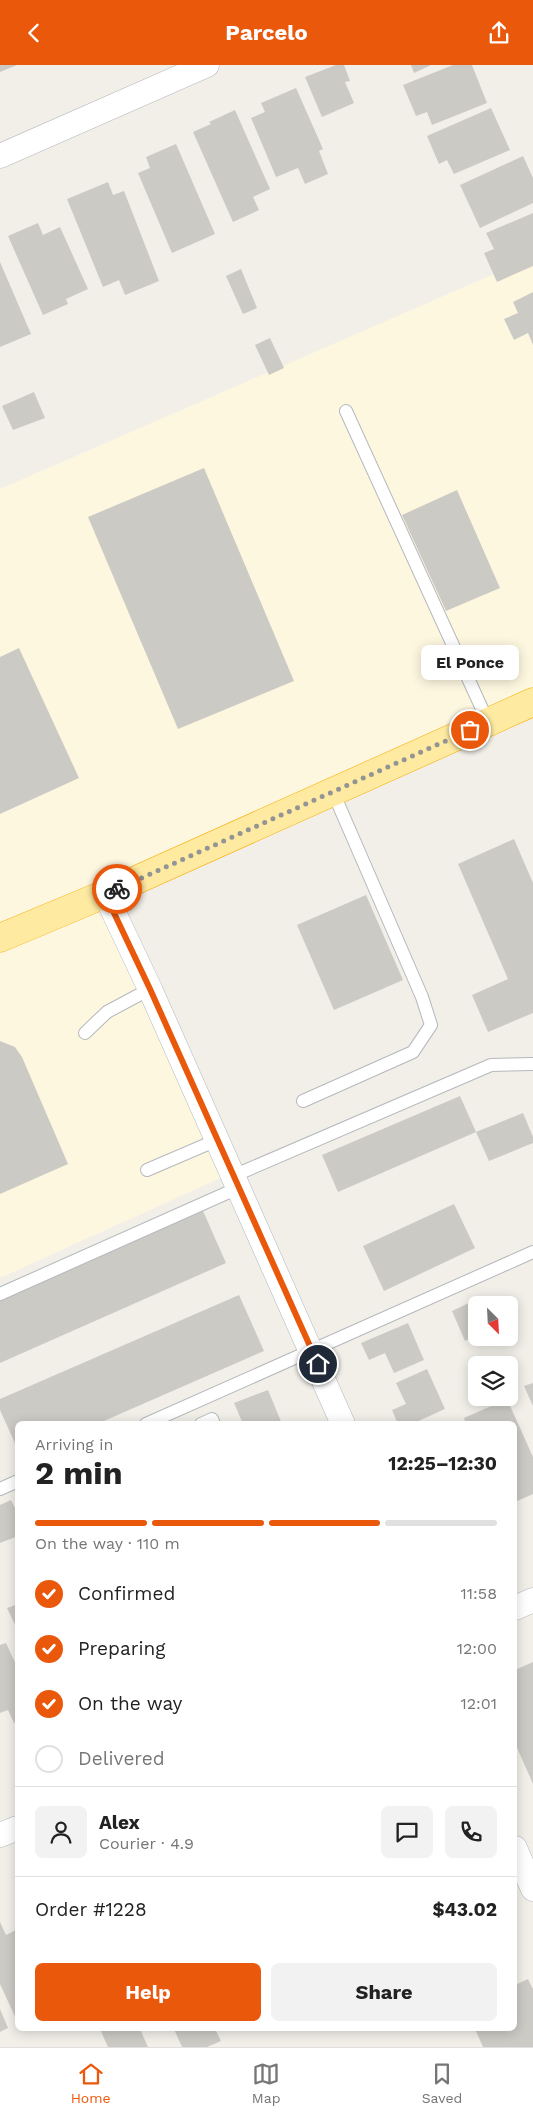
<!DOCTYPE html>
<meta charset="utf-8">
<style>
body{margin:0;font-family:"Work Sans",sans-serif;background:#f2f2f2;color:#222;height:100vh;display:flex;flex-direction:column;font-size:19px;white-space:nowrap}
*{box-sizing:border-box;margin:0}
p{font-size:16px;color:#767676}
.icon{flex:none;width:28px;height:28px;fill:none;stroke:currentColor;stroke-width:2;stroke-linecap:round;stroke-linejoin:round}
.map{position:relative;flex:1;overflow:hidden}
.drawer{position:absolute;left:15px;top:1356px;width:502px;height:610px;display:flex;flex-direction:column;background:#fff;border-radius:8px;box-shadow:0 2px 12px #0003}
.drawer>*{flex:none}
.needle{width:32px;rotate:156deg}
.buttons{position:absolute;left:468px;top:1231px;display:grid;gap:10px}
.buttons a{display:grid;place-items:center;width:50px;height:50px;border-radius:8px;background:#fff;box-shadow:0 2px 12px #0003;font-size:25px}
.pin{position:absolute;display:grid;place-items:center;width:42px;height:42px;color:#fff;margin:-21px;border:2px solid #fff;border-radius:50%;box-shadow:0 1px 5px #0007}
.courier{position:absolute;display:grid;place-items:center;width:50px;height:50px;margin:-25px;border:4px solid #ea580c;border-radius:50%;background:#fff;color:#222;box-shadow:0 1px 6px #0007}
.bubble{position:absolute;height:35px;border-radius:8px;background:#fff;box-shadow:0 2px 12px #0003;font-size:16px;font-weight:700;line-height:35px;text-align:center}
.headline em{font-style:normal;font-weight:700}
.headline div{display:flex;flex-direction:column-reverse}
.headline{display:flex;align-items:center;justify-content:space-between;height:85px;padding:0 20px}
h1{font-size:32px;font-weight:700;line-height:38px}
.bar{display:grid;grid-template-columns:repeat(4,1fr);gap:8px 5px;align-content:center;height:60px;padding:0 20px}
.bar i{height:6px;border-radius:4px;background:#e0e0e0}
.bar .active{background:#ea580c}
.bar p{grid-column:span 4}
.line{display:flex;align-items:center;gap:12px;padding:0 20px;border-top:1px solid #e0e0e0}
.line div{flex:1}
.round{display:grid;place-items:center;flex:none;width:52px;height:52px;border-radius:8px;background:#f2f2f2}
ol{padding:0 20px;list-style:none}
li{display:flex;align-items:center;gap:15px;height:55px}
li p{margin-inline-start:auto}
li .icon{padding:5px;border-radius:50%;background:#ea580c;color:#fff;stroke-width:4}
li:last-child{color:#767676}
li i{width:28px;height:28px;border:2px solid #e0e0e0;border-radius:50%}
.button{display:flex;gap:10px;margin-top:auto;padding:10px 20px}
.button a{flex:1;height:58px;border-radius:8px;background:#ea580c;color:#fff;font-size:20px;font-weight:700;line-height:58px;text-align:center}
.button a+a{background:#f2f2f2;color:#222}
header{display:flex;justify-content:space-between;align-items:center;height:65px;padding:0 20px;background:#ea580c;color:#fff;font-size:22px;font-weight:700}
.dock{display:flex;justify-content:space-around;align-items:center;height:70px;border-top:1px solid #e0e0e0;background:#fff;font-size:14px;color:#767676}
.dock a{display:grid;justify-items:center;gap:2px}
.dock .active{color:#ea580c}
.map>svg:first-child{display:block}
</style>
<header><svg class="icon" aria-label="back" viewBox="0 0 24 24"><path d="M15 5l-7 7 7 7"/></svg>Parcelo<svg class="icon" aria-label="share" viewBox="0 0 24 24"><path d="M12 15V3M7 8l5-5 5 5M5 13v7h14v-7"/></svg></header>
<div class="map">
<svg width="533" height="1982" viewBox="0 0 533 1982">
<rect width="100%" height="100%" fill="#f1efe8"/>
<polygon fill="#fef7e0" points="533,192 533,634 101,821 238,1105 0,1213 0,424"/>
<g fill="#cccac5">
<polygon points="0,0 17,0 0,7"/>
<polygon points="336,0 344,0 350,16 345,17 354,38 322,52 305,12"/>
<polygon points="411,0 431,0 414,8"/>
<polygon points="453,0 472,0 487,38 432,60 427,47 416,51 403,20"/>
<polygon points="296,23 323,84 319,86 328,109 305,119 298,103 276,112 251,53 265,47 261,38"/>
<polygon points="491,43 510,85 454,109 447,95 439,99 427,71"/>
<polygon points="235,45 270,124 253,132 259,145 233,157 193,67 211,59 209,57"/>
<polygon points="176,79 215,169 172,188 138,108 150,103 146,92"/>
<polygon points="523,91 533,113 533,138 480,163 460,120"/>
<polygon points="108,117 113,130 124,126 159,216 125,230 119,215 103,222 67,134"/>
<polygon points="533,148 533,201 497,217 484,188 494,184 486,168"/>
<polygon points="38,158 43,170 60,162 88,224 66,234 68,239 43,250 8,171"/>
<polygon points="0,197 31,269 0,282"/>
<polygon points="241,204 257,243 243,249 226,211"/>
<polygon points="533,227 533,280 528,268 514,275 504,254 518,248 513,237"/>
<polygon points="270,273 284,303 269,310 255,280"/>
<polygon points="34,327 45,353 13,365 2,341"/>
<polygon points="204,403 294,616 178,664 88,452"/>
<polygon points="457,425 500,523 446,546 402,450"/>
<polygon points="19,583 79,713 0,749 0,592"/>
<polygon points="514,774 533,818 533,948 488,967 472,930 508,914 458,799"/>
<polygon points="366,830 403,915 334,945 297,860"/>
<polygon points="0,976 15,982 22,992 68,1099 0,1129"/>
<polygon points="460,1031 476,1067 338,1127 322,1090"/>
<polygon points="523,1048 533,1072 533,1078 489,1096 476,1067"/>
<polygon points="454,1139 475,1183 384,1226 363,1181"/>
<polygon points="203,1146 226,1198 0,1298 0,1235"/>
<polygon points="239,1230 264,1286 97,1359 18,1359 18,1385 0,1345 0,1334"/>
<polygon points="471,1237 476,1249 476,1271 465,1276 452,1246"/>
<polygon points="408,1258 424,1295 394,1308 385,1288 369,1295 361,1278"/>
<polygon points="427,1304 445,1344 412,1359 398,1359 392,1345 406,1339 396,1318"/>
<polygon points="533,1318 533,1341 524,1321"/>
<polygon points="268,1325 282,1359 243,1359 234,1338"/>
<polygon points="507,1334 533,1392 533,1429 515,1437 515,1359 466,1359 464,1353"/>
<polygon points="11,1435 18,1449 18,1471 0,1478 0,1440"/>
<polygon points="18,1539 18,1566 7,1543"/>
<polygon points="6,1578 18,1604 18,1657 14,1658 8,1645 0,1648 0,1580"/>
<polygon points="533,1597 533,1719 515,1678 515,1605"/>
<polygon points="0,1857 6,1870 18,1864 18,1958 0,1919"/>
<polygon points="528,1914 533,1924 533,1982 483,1982 475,1964 515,1964 515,1920"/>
<polygon points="0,1944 8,1963 0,1967"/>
<polygon points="100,1964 140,1964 148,1982 108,1982"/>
<polygon points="174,1964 215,1964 221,1976 207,1982 182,1982"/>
</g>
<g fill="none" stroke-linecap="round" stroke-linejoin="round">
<defs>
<g id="service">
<polyline points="346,346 488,657"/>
<polyline points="85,968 107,947 150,924"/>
<polyline points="303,1036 413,987 431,960 422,932 333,727"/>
<polyline points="147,1105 217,1075"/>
<polyline points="233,1111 491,1000 533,999"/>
<polyline points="0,1229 238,1123"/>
<polyline points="146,1359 533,1187"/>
<polyline points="201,1359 212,1354 214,1359"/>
<polyline points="0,1424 18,1416"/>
</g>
<g id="minor">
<polyline points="0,91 207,0"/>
<polyline points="105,829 150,924 343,1359"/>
<polyline points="515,1543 533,1535"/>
<polyline points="0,1770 18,1763"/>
<polyline points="515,1783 533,1824"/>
</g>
<polyline id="trunk" points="0,873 105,829 533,637"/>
</defs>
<use href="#service" stroke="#b5b8bc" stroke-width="14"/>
<use href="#minor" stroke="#b5b8bc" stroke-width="25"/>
<use href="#trunk" stroke="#f9ab00" stroke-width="29"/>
<use href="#service" stroke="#fff" stroke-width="12"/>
<use href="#minor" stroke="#fff" stroke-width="24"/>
<use href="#trunk" stroke="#feeaa1" stroke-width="28"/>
</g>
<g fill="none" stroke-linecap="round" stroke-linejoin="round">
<polyline stroke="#929495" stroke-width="5" stroke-dasharray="0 9" points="117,824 470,665"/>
<polyline stroke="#ea580c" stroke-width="6" points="117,824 105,829 150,924 318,1299"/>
</g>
</svg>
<div class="buttons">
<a><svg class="needle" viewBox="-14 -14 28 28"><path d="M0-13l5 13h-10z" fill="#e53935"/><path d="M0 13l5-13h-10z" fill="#767676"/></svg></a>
<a><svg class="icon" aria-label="layers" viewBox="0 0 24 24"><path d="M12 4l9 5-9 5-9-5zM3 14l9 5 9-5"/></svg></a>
</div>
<div class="pin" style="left:470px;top:665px;background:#ea580c"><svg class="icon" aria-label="bag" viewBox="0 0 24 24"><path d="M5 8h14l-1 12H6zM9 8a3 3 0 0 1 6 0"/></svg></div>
<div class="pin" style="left:318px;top:1299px;background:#1f2937"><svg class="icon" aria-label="home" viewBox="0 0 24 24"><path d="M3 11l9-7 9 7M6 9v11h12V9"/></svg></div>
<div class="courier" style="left:117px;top:824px"><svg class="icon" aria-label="bike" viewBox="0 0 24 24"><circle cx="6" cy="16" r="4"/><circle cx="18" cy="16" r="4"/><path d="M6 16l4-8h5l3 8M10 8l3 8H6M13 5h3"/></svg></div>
<div class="bubble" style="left:421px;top:580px;width:98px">El Ponce</div>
<section class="drawer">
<div class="headline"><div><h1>2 min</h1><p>Arriving in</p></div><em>12:25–12:30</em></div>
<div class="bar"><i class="active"></i><i class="active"></i><i class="active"></i><i></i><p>On the way · 110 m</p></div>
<ol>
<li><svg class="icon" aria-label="check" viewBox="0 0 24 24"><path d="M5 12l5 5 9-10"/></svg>Confirmed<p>11:58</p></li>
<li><svg class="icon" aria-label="check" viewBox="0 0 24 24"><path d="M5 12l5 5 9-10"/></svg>Preparing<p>12:00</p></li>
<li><svg class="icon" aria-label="check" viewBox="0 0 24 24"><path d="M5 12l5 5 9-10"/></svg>On the way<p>12:01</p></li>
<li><i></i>Delivered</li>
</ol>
<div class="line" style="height:90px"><a class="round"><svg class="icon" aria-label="person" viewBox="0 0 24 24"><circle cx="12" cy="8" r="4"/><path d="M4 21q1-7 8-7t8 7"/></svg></a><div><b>Alex</b><p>Courier · 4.9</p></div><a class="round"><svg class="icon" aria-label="chat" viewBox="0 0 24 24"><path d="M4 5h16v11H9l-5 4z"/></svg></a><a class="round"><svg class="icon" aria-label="phone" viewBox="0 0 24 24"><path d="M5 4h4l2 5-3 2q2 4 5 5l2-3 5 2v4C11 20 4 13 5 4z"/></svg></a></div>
<div class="line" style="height:65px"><div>Order #1228</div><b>$43.02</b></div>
<div class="button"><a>Help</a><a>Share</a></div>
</section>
</div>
<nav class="dock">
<a class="active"><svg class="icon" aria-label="home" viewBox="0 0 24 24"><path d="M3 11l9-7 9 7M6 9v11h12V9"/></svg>Home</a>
<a><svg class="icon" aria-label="map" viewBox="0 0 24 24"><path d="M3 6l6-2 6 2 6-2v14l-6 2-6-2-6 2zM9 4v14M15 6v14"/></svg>Map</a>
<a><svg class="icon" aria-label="saved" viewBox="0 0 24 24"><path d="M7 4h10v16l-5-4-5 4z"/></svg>Saved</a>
</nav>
